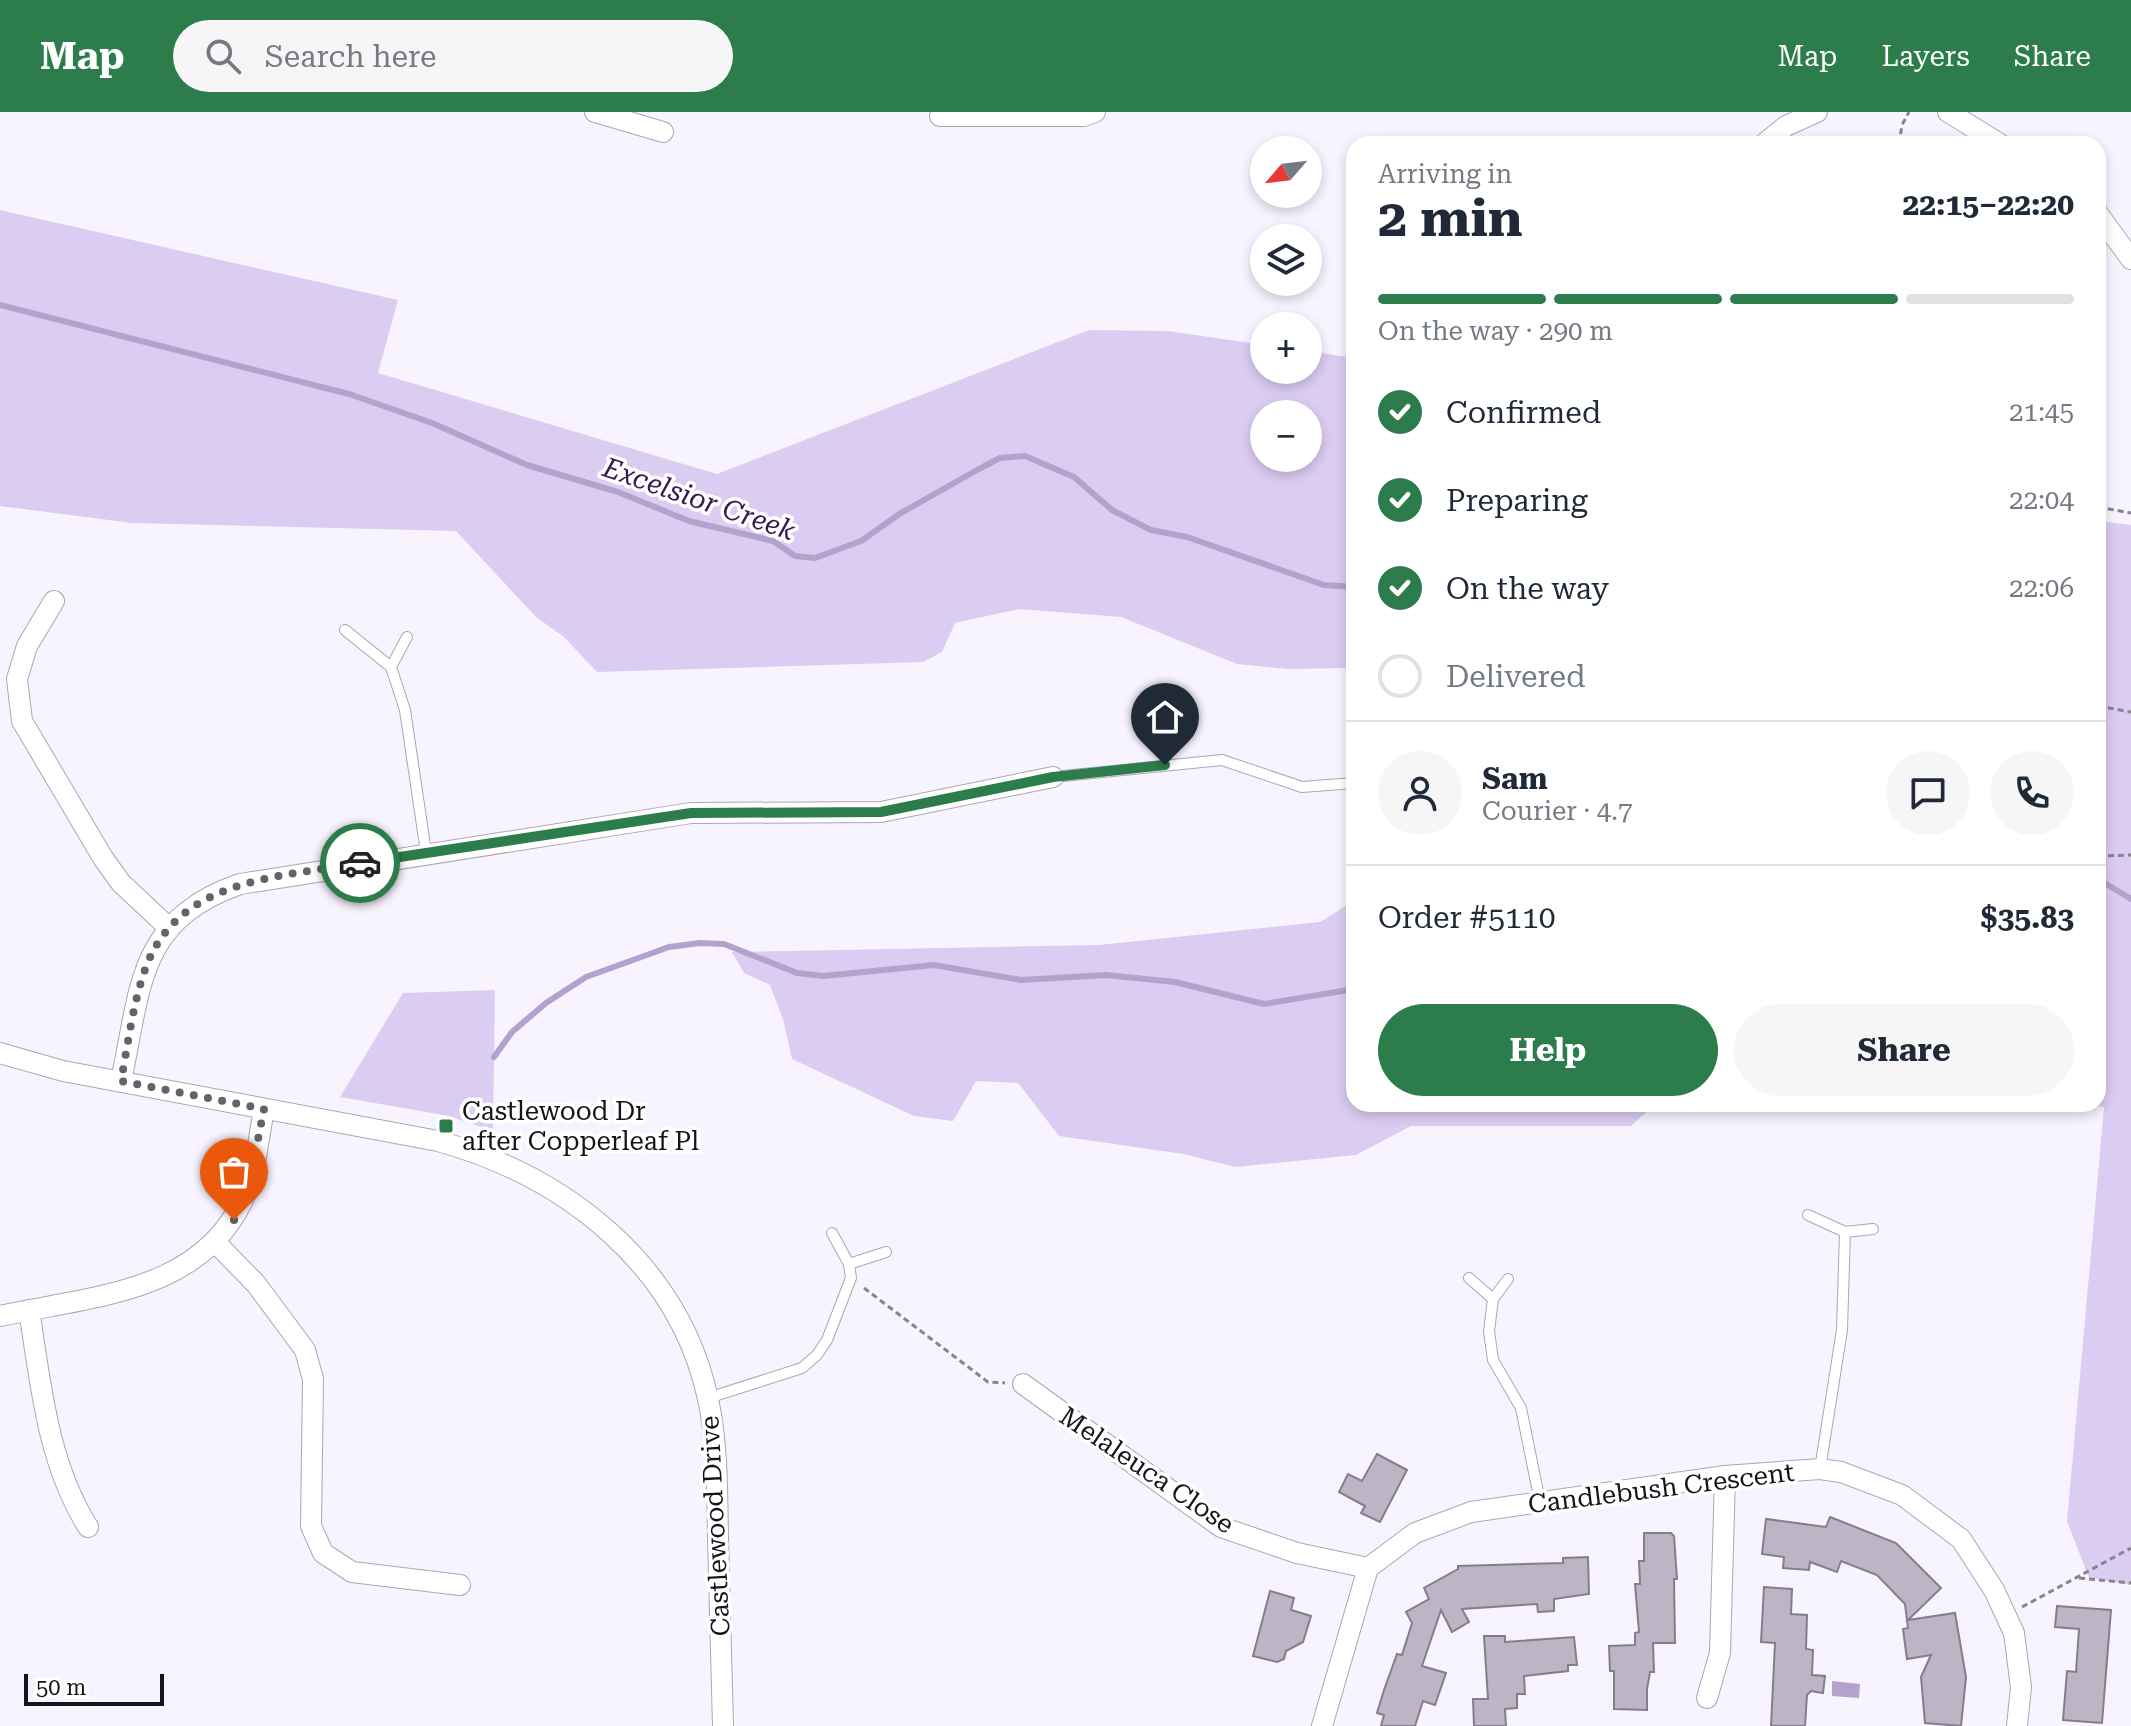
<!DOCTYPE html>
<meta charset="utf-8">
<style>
body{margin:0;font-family:"Roboto Serif",serif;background:#f6f6f7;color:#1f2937;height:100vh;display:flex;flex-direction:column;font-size:30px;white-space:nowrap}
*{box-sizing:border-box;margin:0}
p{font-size:26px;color:#747a83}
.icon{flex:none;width:44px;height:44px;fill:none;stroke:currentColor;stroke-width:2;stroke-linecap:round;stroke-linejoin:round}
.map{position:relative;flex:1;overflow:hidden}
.details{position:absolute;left:1346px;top:24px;width:760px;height:976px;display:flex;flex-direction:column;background:#fff;border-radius:24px;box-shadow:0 4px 12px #0003}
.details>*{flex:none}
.needle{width:52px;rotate:242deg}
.controls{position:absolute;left:1250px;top:24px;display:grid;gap:16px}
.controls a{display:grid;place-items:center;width:72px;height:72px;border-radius:50%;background:#fff;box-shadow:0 4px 12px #0003;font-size:40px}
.scale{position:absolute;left:24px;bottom:20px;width:140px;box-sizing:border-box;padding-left:8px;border:4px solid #161319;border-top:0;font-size:22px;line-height:28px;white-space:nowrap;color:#161319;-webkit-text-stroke:6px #fff;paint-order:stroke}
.pin{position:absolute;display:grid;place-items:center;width:68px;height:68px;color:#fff;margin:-82px -34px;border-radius:50% 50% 50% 0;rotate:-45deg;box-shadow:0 0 8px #0007}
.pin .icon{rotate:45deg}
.courier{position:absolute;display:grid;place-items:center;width:80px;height:80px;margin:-40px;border:6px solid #2d7c4b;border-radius:50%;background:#fff;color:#222;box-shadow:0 2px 10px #0007}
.summary em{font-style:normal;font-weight:700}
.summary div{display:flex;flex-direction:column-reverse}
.summary{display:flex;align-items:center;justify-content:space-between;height:136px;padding:0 32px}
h1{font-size:52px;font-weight:700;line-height:60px}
.bar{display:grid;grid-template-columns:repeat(4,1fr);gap:12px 8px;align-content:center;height:96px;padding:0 32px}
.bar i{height:10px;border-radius:6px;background:#e0e1e3}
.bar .selected{background:#2d7c4b}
.bar p{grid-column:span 4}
.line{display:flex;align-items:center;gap:20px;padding:0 32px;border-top:2px solid #e0e1e3}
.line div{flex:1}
.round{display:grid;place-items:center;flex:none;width:84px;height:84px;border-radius:42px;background:#f6f6f7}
ol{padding:0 32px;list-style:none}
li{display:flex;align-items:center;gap:24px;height:88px}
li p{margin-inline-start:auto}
li .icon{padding:8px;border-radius:50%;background:#2d7c4b;color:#fff;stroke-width:4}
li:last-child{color:#747a83}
li i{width:44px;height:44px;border:4px solid #e0e1e3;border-radius:50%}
.cta{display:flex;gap:16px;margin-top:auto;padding:16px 32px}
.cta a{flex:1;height:92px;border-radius:48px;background:#2d7c4b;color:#fff;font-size:32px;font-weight:700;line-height:92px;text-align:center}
.cta a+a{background:#f6f6f7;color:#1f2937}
header{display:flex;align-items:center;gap:48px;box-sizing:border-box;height:112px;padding:0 40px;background:#2d7c4b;color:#fff}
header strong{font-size:38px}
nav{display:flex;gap:44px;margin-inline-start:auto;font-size:28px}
.search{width:560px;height:72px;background:#f6f6f7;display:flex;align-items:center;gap:20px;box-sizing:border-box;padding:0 28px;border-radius:44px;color:#747a83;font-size:30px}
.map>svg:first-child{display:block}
</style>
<header>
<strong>Map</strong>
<div class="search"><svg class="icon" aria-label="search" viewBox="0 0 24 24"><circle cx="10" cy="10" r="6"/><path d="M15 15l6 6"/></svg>Search here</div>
<nav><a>Map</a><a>Layers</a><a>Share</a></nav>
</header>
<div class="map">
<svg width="2131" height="1614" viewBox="0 0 2131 1614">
<rect width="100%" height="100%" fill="#f8f4ff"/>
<g fill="#dbcdf2" fill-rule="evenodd">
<path d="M 0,98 L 398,188 L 378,261 L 717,362 L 1089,218 L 1168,219 L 1264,233 L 1264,258 L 1308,258 L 1308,239 L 1354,246 L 1354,556 L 1288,557 L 1237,552 L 1121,505 L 1019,497 L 955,511 L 942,540 L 923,550 L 597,560 L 564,525 L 536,505 L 456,419 L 132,411 L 0,394 ZM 1264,302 L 1308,302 L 1308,346 L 1264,346 Z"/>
<polygon points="2098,409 2131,413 2131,1473 2089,1466 2067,1409 2104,995 2076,992 2098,992"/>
<polygon points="1354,789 1354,992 1655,992 1631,1014 1411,1014 1356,1043 1235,1055 1183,1042 1059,1024 1018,971 976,969 953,1009 914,1004 792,947 783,907 770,873 744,861 732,840 1099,833 1320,810"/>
<polygon points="495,878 493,1019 449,1004 340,985 403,881"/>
</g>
<polygon fill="#b3a2cd" points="1832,1569 1860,1572 1859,1586 1832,1584"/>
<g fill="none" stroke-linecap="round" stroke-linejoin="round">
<g stroke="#b3a2cd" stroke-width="6">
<polyline points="0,193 349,282 432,311 527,353 618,380 689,409 773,429 795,444 815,446 861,429 901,401 977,358 1000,346 1025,344 1074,365 1112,398 1151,418 1187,425 1324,473 1354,475"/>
<polyline points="2098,767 2131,787"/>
<polyline points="494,945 512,920 546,891 586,865 669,835 700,831 724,832 797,861 823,864 934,853 1021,868 1106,863 1175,870 1264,892 1354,877"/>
</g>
</g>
<g fill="#bbb5c6" stroke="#847d8e" stroke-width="2">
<polygon points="1377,1342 1407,1358 1380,1410 1361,1401 1365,1394 1339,1380 1348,1362 1362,1369"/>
<polygon points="1830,1405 1896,1431 1941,1476 1908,1508 1955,1501 1966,1565 1961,1614 1925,1611 1921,1565 1931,1543 1907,1547 1903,1517 1908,1516 1905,1492 1877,1463 1841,1449 1837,1460 1810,1450 1809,1458 1783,1456 1784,1445 1762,1442 1766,1407 1826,1415"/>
<polygon points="1644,1421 1671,1421 1674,1424 1677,1467 1674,1467 1675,1531 1653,1531 1654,1560 1650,1560 1647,1577 1647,1598 1614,1597 1614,1559 1610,1559 1609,1534 1635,1533 1635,1521 1639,1520 1635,1472 1640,1472 1639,1449 1644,1449"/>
<polygon points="1588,1445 1589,1482 1554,1487 1554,1499 1538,1500 1537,1492 1462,1497 1469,1510 1452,1520 1441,1498 1422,1554 1446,1561 1435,1593 1423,1589 1415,1614 1381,1614 1384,1603 1377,1601 1384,1578 1397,1542 1402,1543 1412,1511 1406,1500 1429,1487 1424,1476 1458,1457 1458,1454 1563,1451 1563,1446"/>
<polygon points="1764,1475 1792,1477 1791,1502 1807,1503 1806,1537 1813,1538 1812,1563 1825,1564 1823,1581 1811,1579 1807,1583 1805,1614 1771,1614 1775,1531 1761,1530"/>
<polygon points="1270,1479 1294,1486 1291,1498 1311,1504 1303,1530 1286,1539 1284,1547 1277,1550 1253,1544"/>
<polygon points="2057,1494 2111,1498 2102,1611 2063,1608 2067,1559 2076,1560 2079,1517 2055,1515"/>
<polygon points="1484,1524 1505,1524 1505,1530 1574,1525 1577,1553 1568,1553 1568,1559 1524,1564 1525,1582 1517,1582 1517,1596 1505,1597 1506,1614 1474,1614 1473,1587 1488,1587"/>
</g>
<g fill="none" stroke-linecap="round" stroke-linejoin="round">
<defs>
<g id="service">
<polyline points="345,518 391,555 405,598 426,740"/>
<polyline points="391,555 407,525"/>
<polyline points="1053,665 1222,648 1302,675 1354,671"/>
<polyline points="1808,1103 1845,1120 1873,1117"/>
<polyline points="832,1121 849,1152"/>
<polyline points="1469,1166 1493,1187"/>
<polyline points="1508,1167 1493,1187 1489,1219 1493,1248 1521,1296 1540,1390"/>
<polyline points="708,1286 802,1256 817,1243 827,1228 851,1166 849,1152 886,1140"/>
<polyline points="1820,1357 1842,1218 1845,1120"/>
</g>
<g id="minor">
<polyline points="595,0 663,20"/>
<polyline points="1948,0 2000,32"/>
<polyline points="940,4 1084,4 1095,0"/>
<polyline points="1764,32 1786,14 1817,0"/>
<polyline points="2098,102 2131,147"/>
<polyline points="54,489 27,534 17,567 22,609 103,746 121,771 168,815"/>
<path d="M 0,941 L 63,959 L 438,1029 C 565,1064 679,1152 708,1287 C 718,1333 717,1380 718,1426 C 720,1489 721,1551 723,1614"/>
<path d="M 121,969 C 141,876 137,808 240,772 L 691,701 L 881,700 L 1053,665"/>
<polyline points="216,1131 256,1172 305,1238 313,1267 311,1414 323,1441 352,1460 460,1473"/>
<path d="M 29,1198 C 41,1273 47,1349 88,1415"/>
<path d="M 0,1204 C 92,1184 205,1181 246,1081 C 256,1056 259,1024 264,997"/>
<polyline points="1023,1272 1221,1415 1297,1441 1368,1456"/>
<polyline points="1707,1586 1720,1541 1725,1364"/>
<polyline points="1322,1614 1368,1456 1415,1421 1471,1400 1725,1364 1820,1357 1841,1360 1902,1383 1961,1427 1994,1478 2014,1521 2021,1575 2017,1614"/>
</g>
</defs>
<use href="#service" stroke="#aca5b6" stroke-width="12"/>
<use href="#minor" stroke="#aca5b6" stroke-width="22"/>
<g stroke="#88848d" stroke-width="3" stroke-dasharray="6 4" stroke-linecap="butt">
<polyline points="1899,32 1902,13 1909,0"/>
<polyline points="2098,395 2131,401"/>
<polyline points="2098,594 2131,600"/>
<polyline points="2098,744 2131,743"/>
<polyline points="864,1176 988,1270 1005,1271"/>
<polyline points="2079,1466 2131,1471"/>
<polyline points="2022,1495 2131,1436"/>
</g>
<use href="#service" stroke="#fff" stroke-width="10"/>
<use href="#minor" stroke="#fff" stroke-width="20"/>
</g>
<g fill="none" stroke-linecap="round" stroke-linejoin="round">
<path stroke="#65626a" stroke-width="8" stroke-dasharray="0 14.4" d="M 234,1108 L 248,1078 L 264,997 L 121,969 C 128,932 133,890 146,855 C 179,766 280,765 360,751"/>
<polyline stroke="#2d7c4b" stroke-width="10" points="360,751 691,701 881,700 1053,665 1165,653"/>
</g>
<rect fill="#2d7c4b" stroke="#fff" stroke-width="3" x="438" y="1006" width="16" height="16" rx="4"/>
<g text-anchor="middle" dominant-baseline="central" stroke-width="7" stroke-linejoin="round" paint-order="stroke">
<g font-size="26" fill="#161319" stroke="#fff" text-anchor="start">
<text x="462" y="999">Castlewood Dr<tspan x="462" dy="30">after Copperleaf Pl</tspan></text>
</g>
<g font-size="26" fill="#161319" stroke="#fff">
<text transform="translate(1147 1358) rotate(34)">Melaleuca Close</text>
<text transform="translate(1661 1376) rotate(-7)">Candlebush Crescent</text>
<text transform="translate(715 1414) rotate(-93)">Castlewood Drive</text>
</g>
<g font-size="28" font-style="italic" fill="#351c50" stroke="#fff">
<text transform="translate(699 387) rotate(19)">Excelsior Creek</text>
</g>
</g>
</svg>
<div class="controls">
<a><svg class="needle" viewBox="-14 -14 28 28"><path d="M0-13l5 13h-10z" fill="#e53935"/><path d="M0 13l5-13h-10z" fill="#747a83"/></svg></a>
<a><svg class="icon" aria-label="layers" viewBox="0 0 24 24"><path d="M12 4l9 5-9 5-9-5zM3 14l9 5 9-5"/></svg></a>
<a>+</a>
<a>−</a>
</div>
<div class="scale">50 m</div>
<div class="pin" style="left:234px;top:1108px;background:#ea580c"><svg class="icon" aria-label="bag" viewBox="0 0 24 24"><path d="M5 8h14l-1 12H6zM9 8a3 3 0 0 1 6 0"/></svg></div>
<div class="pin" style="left:1165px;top:653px;background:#1f2937"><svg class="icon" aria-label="home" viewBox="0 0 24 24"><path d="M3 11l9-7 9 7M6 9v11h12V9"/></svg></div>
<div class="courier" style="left:360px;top:751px"><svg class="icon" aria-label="car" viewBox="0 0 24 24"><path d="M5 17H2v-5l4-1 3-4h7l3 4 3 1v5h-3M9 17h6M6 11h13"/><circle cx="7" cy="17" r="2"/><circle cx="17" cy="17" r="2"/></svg></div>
<section class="details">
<div class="summary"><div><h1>2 min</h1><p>Arriving in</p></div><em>22:15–22:20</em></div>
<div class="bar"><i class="selected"></i><i class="selected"></i><i class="selected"></i><i></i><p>On the way · 290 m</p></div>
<ol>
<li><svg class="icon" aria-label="check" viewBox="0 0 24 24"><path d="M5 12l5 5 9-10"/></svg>Confirmed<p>21:45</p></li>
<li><svg class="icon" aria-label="check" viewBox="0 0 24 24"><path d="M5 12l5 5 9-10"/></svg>Preparing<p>22:04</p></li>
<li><svg class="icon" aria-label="check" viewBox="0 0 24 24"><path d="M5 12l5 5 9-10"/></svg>On the way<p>22:06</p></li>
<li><i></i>Delivered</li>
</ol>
<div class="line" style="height:144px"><a class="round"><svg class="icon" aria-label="person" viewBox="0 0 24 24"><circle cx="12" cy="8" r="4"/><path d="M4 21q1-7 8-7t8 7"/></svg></a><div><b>Sam</b><p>Courier · 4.7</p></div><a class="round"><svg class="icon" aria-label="chat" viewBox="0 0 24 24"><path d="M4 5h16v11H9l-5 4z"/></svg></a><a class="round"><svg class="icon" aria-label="phone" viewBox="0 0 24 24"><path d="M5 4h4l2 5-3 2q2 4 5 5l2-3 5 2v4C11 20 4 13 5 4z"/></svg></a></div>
<div class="line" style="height:104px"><div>Order #5110</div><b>$35.83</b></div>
<div class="cta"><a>Help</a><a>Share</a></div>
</section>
</div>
